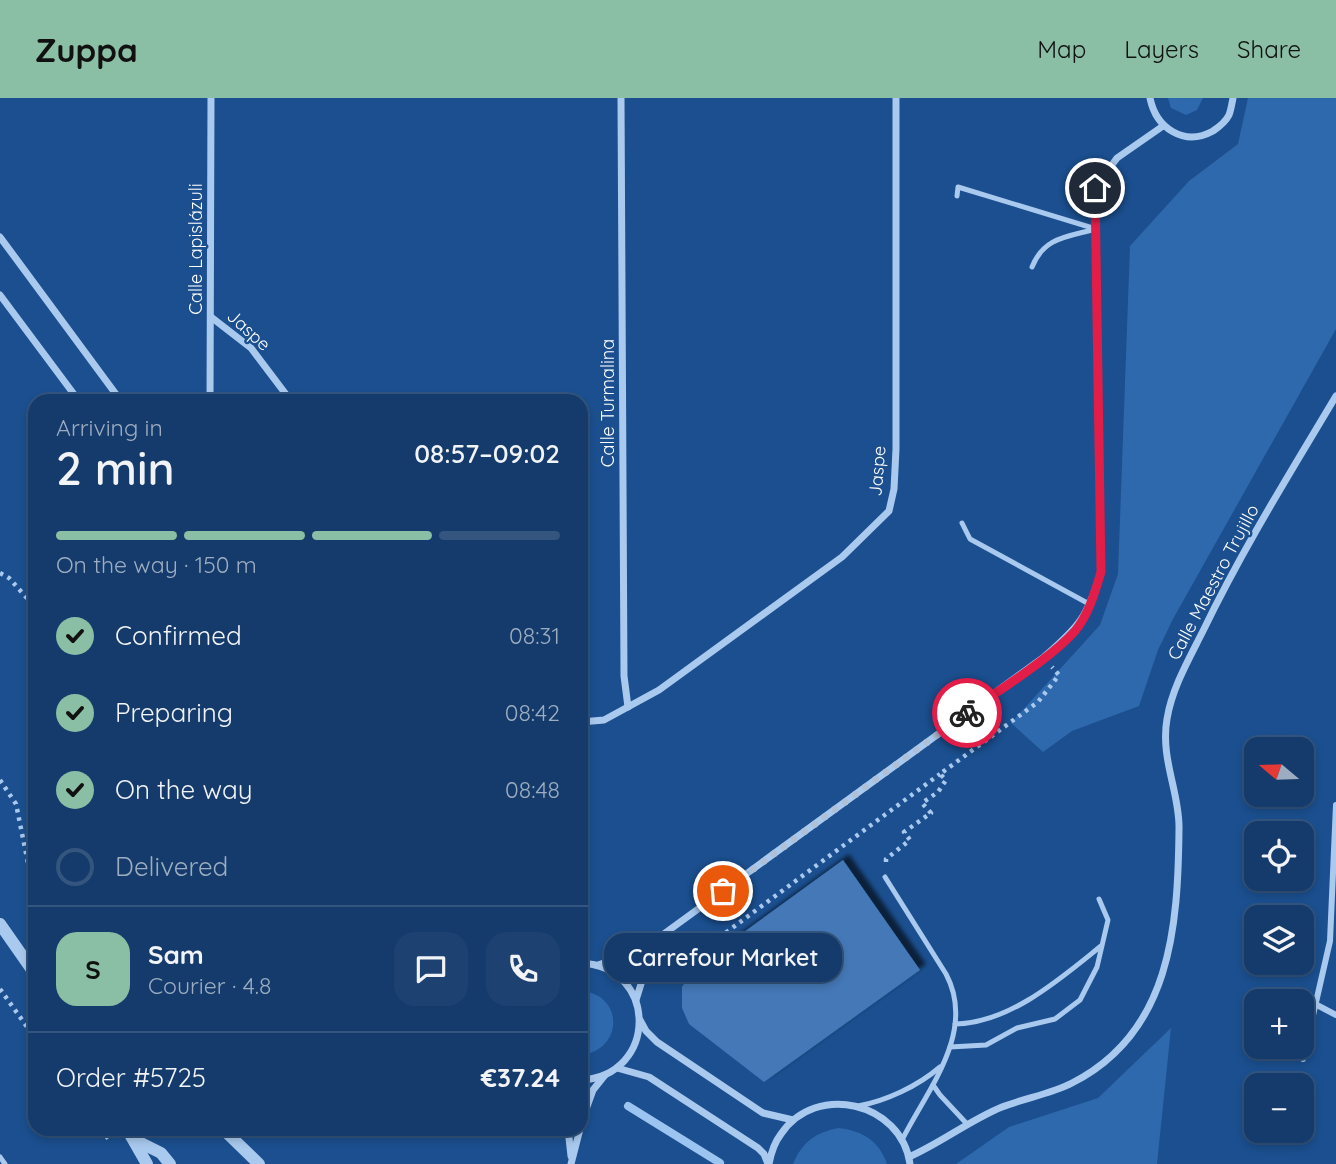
<!DOCTYPE html>
<meta charset="utf-8">
<style>
body{margin:0;font-family:Quicksand,sans-serif;background:#1d4271;color:#f1f3f6;height:100vh;display:flex;flex-direction:column;font-size:26px;white-space:nowrap}
*{box-sizing:border-box;margin:0}
p{font-size:23px;color:#9dadc1}
.icon{flex:none;width:38px;height:38px;fill:none;stroke:currentColor;stroke-width:2;stroke-linecap:round;stroke-linejoin:round}
.map{position:relative;flex:1;overflow:hidden}
.panel{position:absolute;left:28px;top:296px;width:560px;height:742px;display:flex;flex-direction:column;background:#143b6b;border-radius:21px;box-shadow:0 4px 10px #0003,0 0 0 2px #33557e}
.panel>*{flex:none}
.needle{width:46px;rotate:289deg}
.fabs{position:absolute;left:1244px;top:639px;display:grid;gap:14px}
.fabs a{display:grid;place-items:center;width:70px;height:70px;border-radius:14px;background:#143b6b;box-shadow:0 4px 10px #0003,0 0 0 2px #33557e;font-size:35px}
.pin{position:absolute;display:grid;place-items:center;width:60px;height:60px;color:#fff;margin:-30px;border:4px solid #fff;border-radius:50%;box-shadow:0 2px 7px #0007}
.courier{position:absolute;display:grid;place-items:center;width:70px;height:70px;margin:-35px;border:5px solid #e11d48;border-radius:50%;background:#fff;color:#222;box-shadow:0 2px 9px #0007}
.bubble{position:absolute;height:49px;border-radius:21px;background:#143b6b;box-shadow:0 4px 10px #0003,0 0 0 2px #33557e;font-size:23px;font-weight:600;line-height:49px;text-align:center}
.head em{font-style:normal;font-weight:600}
.head div{display:flex;flex-direction:column-reverse}
.head{display:flex;align-items:center;justify-content:space-between;height:119px;padding:0 28px}
h1{font-size:46px;font-weight:600;line-height:52px}
.bar{display:grid;grid-template-columns:repeat(4,1fr);gap:10px 7px;align-content:center;height:84px;padding:0 28px}
.bar i{height:9px;border-radius:5px;background:#33557e}
.bar .current{background:#8abfa5}
.bar p{grid-column:span 4}
.line{display:flex;align-items:center;gap:18px;padding:0 28px;border-top:2px solid #33557e}
.line div{flex:1}
.round{display:grid;place-items:center;flex:none;width:74px;height:74px;border-radius:21px;background:#1d4271}
ol{padding:0 28px;list-style:none}
li{display:flex;align-items:center;gap:21px;height:77px}
li p{margin-inline-start:auto}
li .icon{padding:7px;border-radius:50%;background:#8abfa5;color:#111;stroke-width:4}
li:last-child{color:#9dadc1}
li i{width:38px;height:38px;border:4px solid #33557e;border-radius:50%}
header{display:flex;align-items:center;gap:42px;box-sizing:border-box;height:98px;padding:0 35px;background:#8abfa5;color:#111}
header strong{font-size:33px}
nav{display:flex;gap:38px;margin-inline-start:auto;font-size:24px}
.map>svg:first-child{display:block}
</style>
<header>
<strong>Zuppa</strong>
<nav><a>Map</a><a>Layers</a><a>Share</a></nav>
</header>
<div class="map">
<svg width="1336" height="1066" viewBox="0 0 1336 1066">
<defs>
<filter id="shadow"><feDropShadow dx="6" dy="-6" stdDeviation="2" flood-color="#0009"/></filter>
</defs>
<rect width="100%" height="100%" fill="#1b4f8f"/>
<g fill="#2e69ad">
<polygon points="1168,0 1203,0 1197,12 1186,17 1171,10"/>
<polygon points="1248,0 1336,0 1336,231 1173,521 1158,552 1139,608 1072,633 1043,654 1011,625 1100,527 1118,476 1130,148 1189,83 1238,46"/>
<path d="M 581,893 C 624,896 624,952 581,957 Z"/>
<polygon points="1171,930 1157,1066 956,1066 1009,1029 1098,1000"/>
<path d="M 839,1030 C 863,1033 879,1043 887,1066 L 793,1066 C 802,1044 816,1034 839,1030 Z"/>
</g>
<g fill="none" stroke-linecap="round" stroke-linejoin="round">
<polyline stroke="#9cc4f0" stroke-width="8" points="628,1008 720,1065"/>
</g>
<polygon fill="#4478b7" filter="url(#shadow)" points="843,762 920,872 764,984 689,926 682,910 682,889 693,871"/>
<g fill="none" stroke-linecap="round" stroke-linejoin="round">
<g stroke="#a9c9ee" stroke-width="4.5" stroke-dasharray="3.5 5" stroke-linecap="butt">
<polyline points="0,475 9,480 35,509"/>
<polyline points="0,682 16,706 28,765 35,774"/>
<polyline points="886,764 886,761 910,742 904,734 931,715 922,705 938,694 946,682 940,676 1038,604 1059,577 1052,569"/>
<polyline points="689,837 701,853 940,676"/>
<polyline points="0,891 35,940"/>
<polyline points="101,1031 110,1043"/>
</g>
<g stroke="#a9c9ee" stroke-width="5">
<path d="M 957,98 L 958,89 L 1096,131 C 1067,139 1044,139 1032,169"/>
<polyline points="962,425 970,441 1091,507"/>
<path d="M 885,779 L 946,876 C 977,934 927,992 902,1042"/>
<path d="M 955,926 C 1010,925 1060,881 1101,848"/>
<polyline points="950,949 986,947 1017,930 1055,921 1080,902 1097,869 1108,822 1099,801"/>
<polyline points="933,987 940,997 968,1027"/>
<path d="M 858,1008 C 886,1003 918,988 940,969"/>
<polyline points="0,1059 5,1066"/>
</g>
<g stroke="#a9c9ee" stroke-width="6">
<polyline points="1317,907 1336,917"/>
<polyline points="1303,961 1330,843 1336,707"/>
</g>
<g stroke="#a9c9ee" stroke-width="7">
<polyline points="621,0 624,578 628,609"/>
<path d="M 1150,0 C 1156,30 1184,49 1213,33 C 1219,29 1226,23 1229,17 C 1231,12 1232,5 1233,0"/>
<polyline points="0,139 121,303"/>
<polyline points="0,197 79,303"/>
<polyline points="211,219 251,250 291,303"/>
<polyline points="210,303 211,0"/>
<polyline points="581,624 604,622 659,592 842,459 889,413 894,391 896,351 896,0"/>
<path d="M 581,865 C 659,869 658,978 581,982"/>
<path d="M 598,867 L 618,860 L 661,838 L 1044,559 C 1080,528 1087,519 1101,474 L 1095,90 L 1117,60 L 1163,28"/>
<polyline points="636,902 650,857 661,839"/>
<polyline points="640,922 646,933 657,944 763,1015 793,1022"/>
<polyline points="617,970 649,979 758,1050 764,1056 768,1066"/>
<polyline points="581,1025 593,992 605,977"/>
<polyline points="568,1031 571,1058"/>
<path d="M 909,1059 C 941,1045 970,1022 1002,1009 C 1025,1000 1051,996 1072,985 C 1171,935 1178,829 1179,731 C 1180,695 1160,661 1167,621 C 1172,590 1189,561 1203,533 C 1242,452 1290,375 1336,298"/>
<polyline points="571,1066 580,1031"/>
<path d="M 769,1066 C 771,1055 774,1045 781,1036 C 816,984 901,1004 910,1066"/>
</g>
<g stroke="#a9c9ee" stroke-width="12">
<polyline points="0,826 35,876"/>
<polyline points="127,1031 147,1066"/>
<polyline points="223,1031 259,1066"/>
<polyline points="135,1042 161,1055 170,1066"/>
</g>
</g>
<g fill="none" stroke-linecap="round" stroke-linejoin="round">
<polyline stroke="#afc1d8" stroke-width="7" stroke-dasharray="0 12.6" points="723,793 967,615"/>
<path stroke="#e11d48" stroke-width="9" d="M 967,615 C 999,592 1050,561 1075,533 C 1089,516 1095,494 1101,474 L 1095,90"/>
</g>
<g text-anchor="middle" dominant-baseline="central" stroke-width="5" stroke-linejoin="round" paint-order="stroke">
<g font-size="18" fill="#fff" stroke="#1b4f8f">
<text transform="translate(195 151) rotate(-90)">Calle Lapislázuli</text>
<text transform="translate(249 232) rotate(42)">Jaspe</text>
<text transform="translate(607 305) rotate(-90)">Calle Turmalina</text>
<text transform="translate(877 373) rotate(-85)">Jaspe</text>
<text transform="translate(1213 484) rotate(-62)">Calle Maestro Trujillo</text>
</g>
</g>
</svg>
<div class="fabs">
<a><svg class="needle" viewBox="-14 -14 28 28"><path d="M0-13l5 13h-10z" fill="#e53935"/><path d="M0 13l5-13h-10z" fill="#9dadc1"/></svg></a>
<a><svg class="icon" aria-label="locate" viewBox="0 0 24 24"><circle cx="12" cy="12" r="6"/><path d="M12 2v4M12 18v4M2 12h4M18 12h4"/></svg></a>
<a><svg class="icon" aria-label="layers" viewBox="0 0 24 24"><path d="M12 4l9 5-9 5-9-5zM3 14l9 5 9-5"/></svg></a>
<a>+</a>
<a>−</a>
</div>
<div class="pin" style="left:723px;top:793px;background:#ea580c"><svg class="icon" aria-label="bag" viewBox="0 0 24 24"><path d="M5 8h14l-1 12H6zM9 8a3 3 0 0 1 6 0"/></svg></div>
<div class="pin" style="left:1095px;top:90px;background:#1f2937"><svg class="icon" aria-label="home" viewBox="0 0 24 24"><path d="M3 11l9-7 9 7M6 9v11h12V9"/></svg></div>
<div class="courier" style="left:967px;top:615px"><svg class="icon" aria-label="bike" viewBox="0 0 24 24"><circle cx="6" cy="16" r="4"/><circle cx="18" cy="16" r="4"/><path d="M6 16l4-8h5l3 8M10 8l3 8H6M13 5h3"/></svg></div>
<div class="bubble" style="left:604px;top:835px;width:238px">Carrefour Market</div>
<section class="panel">
<div class="head"><div><h1>2 min</h1><p>Arriving in</p></div><em>08:57–09:02</em></div>
<div class="bar"><i class="current"></i><i class="current"></i><i class="current"></i><i></i><p>On the way · 150 m</p></div>
<ol>
<li><svg class="icon" aria-label="check" viewBox="0 0 24 24"><path d="M5 12l5 5 9-10"/></svg>Confirmed<p>08:31</p></li>
<li><svg class="icon" aria-label="check" viewBox="0 0 24 24"><path d="M5 12l5 5 9-10"/></svg>Preparing<p>08:42</p></li>
<li><svg class="icon" aria-label="check" viewBox="0 0 24 24"><path d="M5 12l5 5 9-10"/></svg>On the way<p>08:48</p></li>
<li><i></i>Delivered</li>
</ol>
<div class="line" style="height:126px"><b class="round" style="background:#8abfa5;color:#111">S</b><div><b>Sam</b><p>Courier · 4.8</p></div><a class="round"><svg class="icon" aria-label="chat" viewBox="0 0 24 24"><path d="M4 5h16v11H9l-5 4z"/></svg></a><a class="round"><svg class="icon" aria-label="phone" viewBox="0 0 24 24"><path d="M5 4h4l2 5-3 2q2 4 5 5l2-3 5 2v4C11 20 4 13 5 4z"/></svg></a></div>
<div class="line" style="height:91px"><div>Order #5725</div><b>€37.24</b></div>
</section>
</div>
